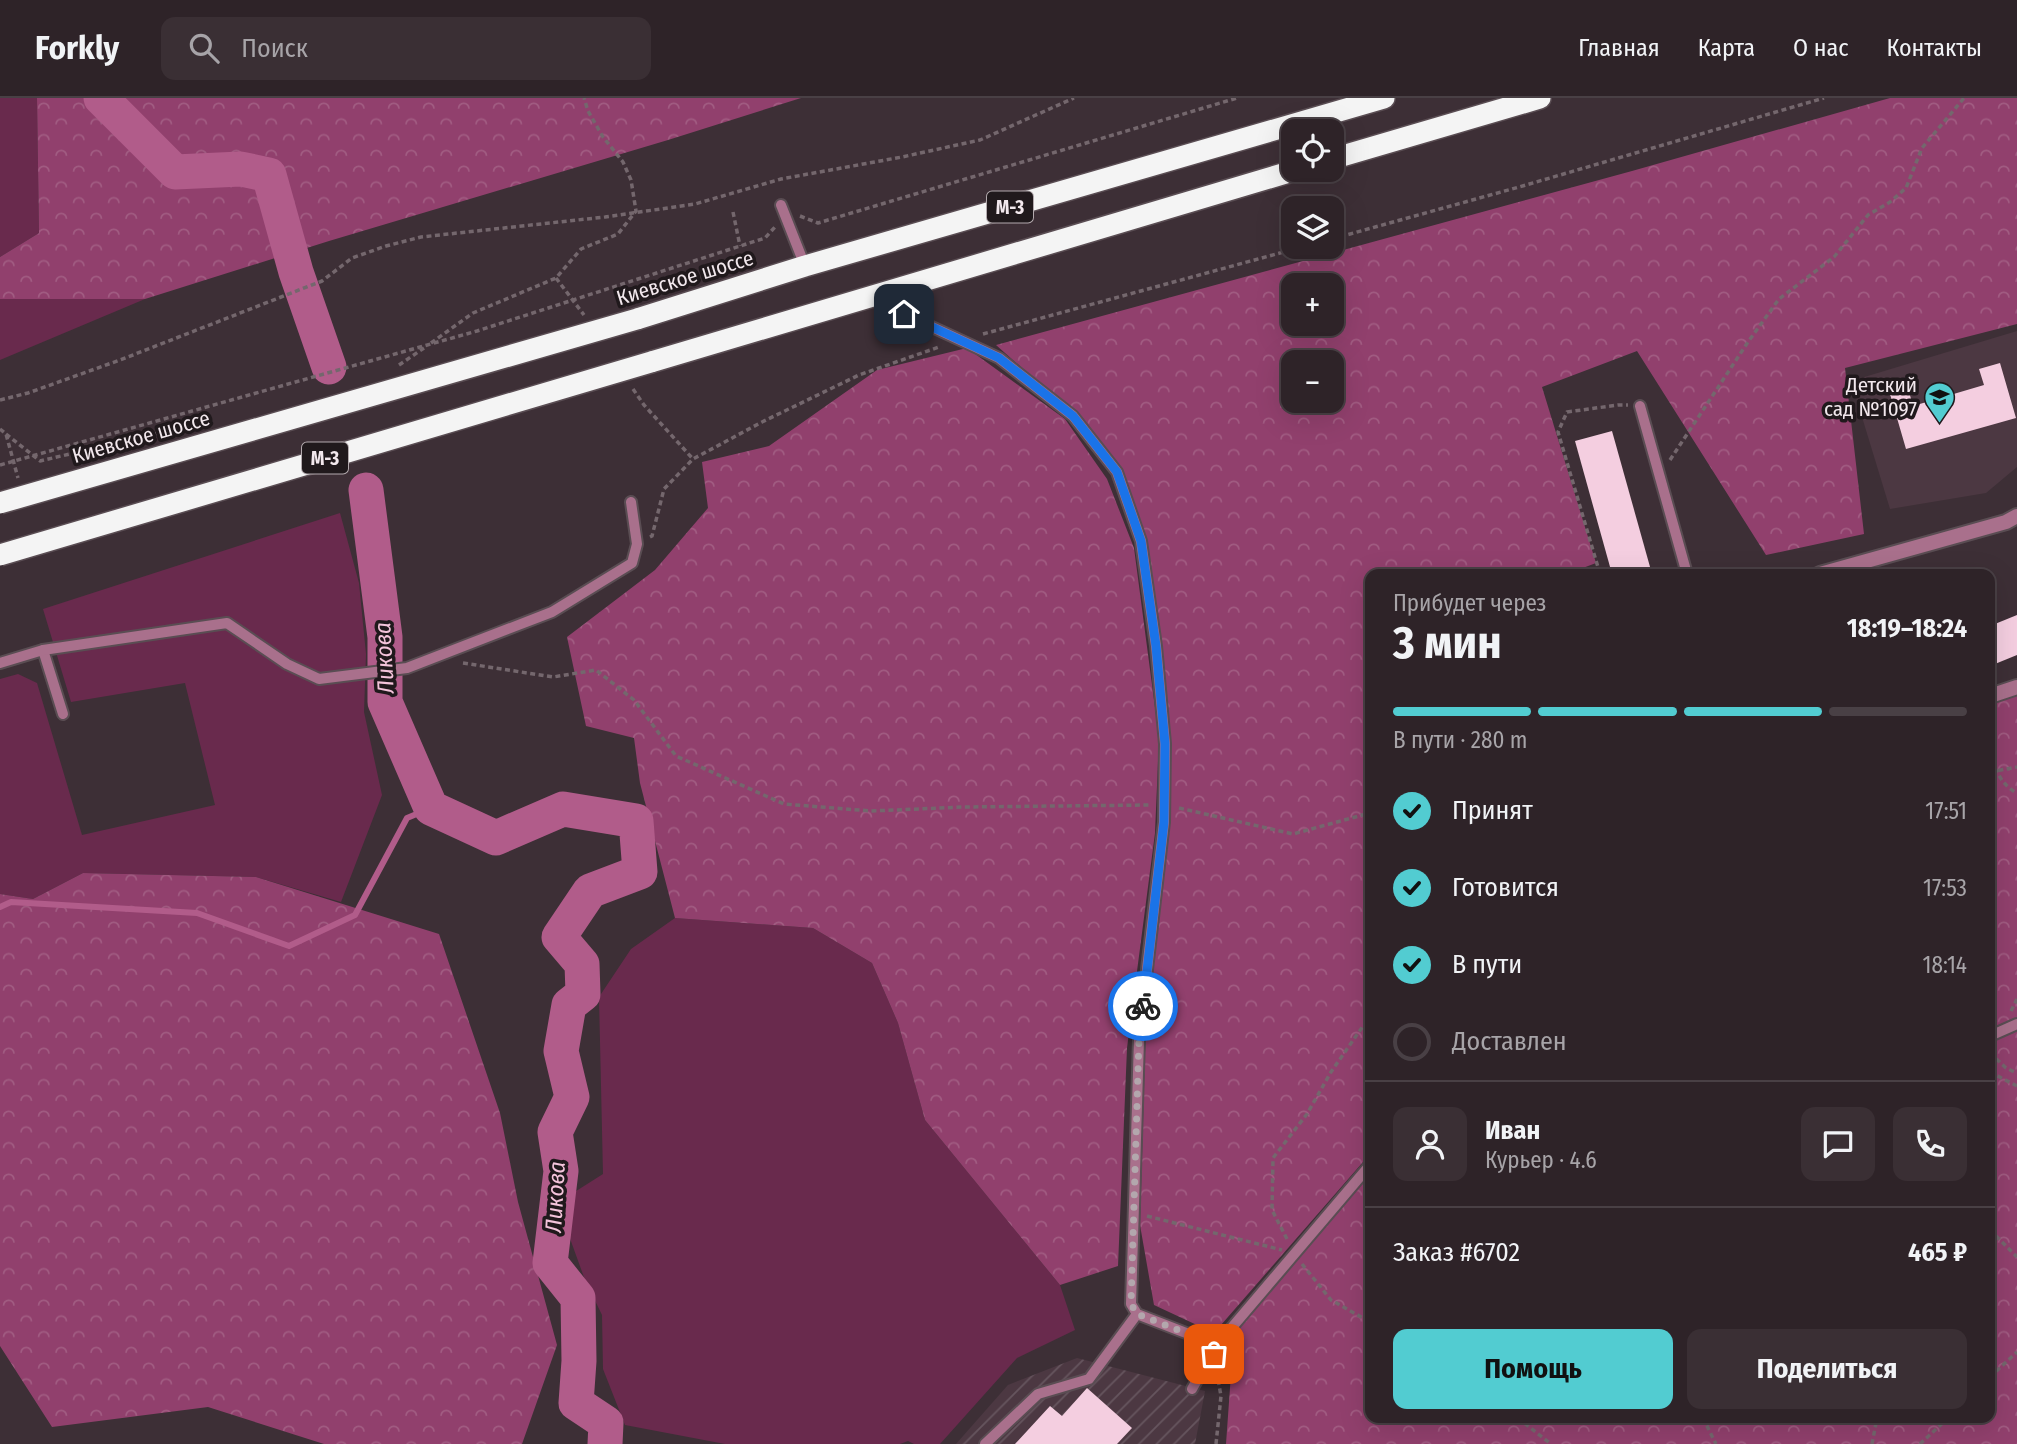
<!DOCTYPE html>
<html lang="ru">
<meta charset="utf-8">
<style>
body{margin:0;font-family:"Fira Sans Condensed",sans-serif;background:#3a2f34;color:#f1f3f6;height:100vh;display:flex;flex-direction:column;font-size:26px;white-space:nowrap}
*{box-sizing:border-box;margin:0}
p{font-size:23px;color:#a7a4a8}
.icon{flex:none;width:38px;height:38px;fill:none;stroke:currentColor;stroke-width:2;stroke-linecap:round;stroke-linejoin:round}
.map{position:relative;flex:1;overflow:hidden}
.sheet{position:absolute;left:1365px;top:471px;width:630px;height:854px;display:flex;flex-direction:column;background:#2e2328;border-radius:14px;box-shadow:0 7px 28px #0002,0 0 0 2px #494045}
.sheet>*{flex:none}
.controls{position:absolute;left:1281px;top:21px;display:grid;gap:14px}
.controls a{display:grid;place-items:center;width:63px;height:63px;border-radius:14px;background:#2e2328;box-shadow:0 7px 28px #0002,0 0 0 2px #494045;font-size:35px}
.pin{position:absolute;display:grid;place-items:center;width:60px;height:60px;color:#fff;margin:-30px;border-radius:14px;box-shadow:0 4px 10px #0006}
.courier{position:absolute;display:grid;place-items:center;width:70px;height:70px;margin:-35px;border:5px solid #1a73e8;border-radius:50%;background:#fff;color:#222;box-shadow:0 2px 9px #0007}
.head em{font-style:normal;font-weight:700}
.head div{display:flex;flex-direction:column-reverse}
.head{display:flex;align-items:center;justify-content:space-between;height:119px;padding:0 28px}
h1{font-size:46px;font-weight:700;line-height:52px}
.bar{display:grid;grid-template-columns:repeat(4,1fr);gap:10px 7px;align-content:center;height:84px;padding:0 28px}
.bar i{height:9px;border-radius:5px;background:#494045}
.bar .current{background:#52ccd1}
.bar p{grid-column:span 4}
.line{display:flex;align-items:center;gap:18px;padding:0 28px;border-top:2px solid #494045}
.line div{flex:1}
.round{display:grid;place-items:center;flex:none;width:74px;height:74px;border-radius:14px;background:#3a2f34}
ol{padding:0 28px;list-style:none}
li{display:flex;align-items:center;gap:21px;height:77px}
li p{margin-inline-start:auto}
li .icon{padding:7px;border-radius:50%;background:#52ccd1;color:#111;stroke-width:4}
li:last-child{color:#a7a4a8}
li i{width:38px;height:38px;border:4px solid #494045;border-radius:50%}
.primary-button{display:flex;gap:14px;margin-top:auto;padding:14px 28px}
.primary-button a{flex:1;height:80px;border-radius:14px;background:#52ccd1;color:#111;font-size:28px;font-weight:700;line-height:80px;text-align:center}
.primary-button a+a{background:#3a2f34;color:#f1f3f6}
header{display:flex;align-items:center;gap:42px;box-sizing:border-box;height:98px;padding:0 35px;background:#2e2328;border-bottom:2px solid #494045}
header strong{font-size:33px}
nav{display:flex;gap:38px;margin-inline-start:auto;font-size:24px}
.search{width:490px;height:63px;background:#3a2f34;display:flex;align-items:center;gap:18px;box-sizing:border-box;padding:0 24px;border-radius:14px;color:#a7a4a8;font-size:26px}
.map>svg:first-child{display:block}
</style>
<header>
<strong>Forkly</strong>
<div class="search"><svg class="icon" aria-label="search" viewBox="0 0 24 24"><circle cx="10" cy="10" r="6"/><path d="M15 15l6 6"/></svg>Поиск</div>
<nav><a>Главная</a><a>Карта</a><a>О нас</a><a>Контакты</a></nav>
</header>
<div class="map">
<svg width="2017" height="1346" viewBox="0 0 2017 1346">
<defs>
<pattern id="industrial-furrows" width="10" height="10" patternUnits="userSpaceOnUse" patternTransform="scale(1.75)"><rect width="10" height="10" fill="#4c3842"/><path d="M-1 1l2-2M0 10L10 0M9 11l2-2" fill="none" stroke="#66555e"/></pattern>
<pattern id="forest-crowns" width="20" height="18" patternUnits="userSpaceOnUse" patternTransform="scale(1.75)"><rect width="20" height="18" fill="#91406d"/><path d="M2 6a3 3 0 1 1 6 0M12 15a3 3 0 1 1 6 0" fill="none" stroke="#a15c82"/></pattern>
</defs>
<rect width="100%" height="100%" fill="#3d2f36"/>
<polygon fill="#4c3842" points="2017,233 2017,369 1986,395 1890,411 1851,283"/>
<polygon fill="url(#industrial-furrows)" points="1077,1260 1205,1293 1195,1346 956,1346 1008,1287"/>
<g fill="#692a4d">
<polygon points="0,0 37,0 39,135 0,159"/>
<polygon points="0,201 145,201 0,262"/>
<polygon points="340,415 359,485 366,556 364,614 382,697 341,804 256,779 83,775 33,801 0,796 0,581 18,576 37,585 82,737 215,707 185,585 71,604 43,511"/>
<polygon points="675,820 813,830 872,865 898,925 925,1022 1060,1187 1075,1232 1017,1260 940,1346 914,1346 908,1343 900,1346 725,1346 625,1327 603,1271 602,1217 585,1182 568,1135 573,1095 603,1076 599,899 631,851"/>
</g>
<g fill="url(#forest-crowns)" fill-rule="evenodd">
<polygon points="37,0 801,0 668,42 329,143 145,201 0,201 0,159 39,135"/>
<path d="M 1890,0 L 2017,0 L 2017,226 L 1845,270 L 1864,436 L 1766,457 L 1637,253 L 1542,289 L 1596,465 L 1567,476 L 1370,476 L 1370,1056 L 1214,1235 L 1154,1207 L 1140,1127 L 1146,922 L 1169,731 L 1170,641 L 1159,540 L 1119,374 L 1080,321 L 996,247 L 1632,73 ZM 1293,187 L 1332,187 L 1332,226 L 1293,226 ZM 1293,264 L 1332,264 L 1332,303 L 1293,303 Z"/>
<polygon points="967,250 1065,321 1107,381 1134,450 1159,640 1155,735 1127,950 1118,1168 1060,1187 925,1022 898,925 872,865 813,830 675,820 640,685 634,640 586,628 567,539 655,472 708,410 702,364 769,348 877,272"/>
<polygon points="2017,590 2017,1346 1226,1346 1234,1234 1370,1071 1370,1320 1990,1320 1990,598"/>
<polygon points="83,775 256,779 439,836 500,1015 518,1104 557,1247 522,1346 324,1346 208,1309 52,1329 0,1248 0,796 33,801"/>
</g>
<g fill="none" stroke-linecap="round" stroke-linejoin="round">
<polyline stroke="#b15c8a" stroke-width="6" points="0,809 11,804 197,815 289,848 355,817 407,720 431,710"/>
<g stroke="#b15c8a" stroke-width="35">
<polyline points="101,0 175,74 241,71 269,77 296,174 329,269"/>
<polyline points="366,392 385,539 385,604 431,710 496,740 563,711 636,723 640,774 590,793 559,839 582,866 583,896 569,907 561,953 572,999 555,1034 561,1073 550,1165 578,1200 579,1263 576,1305 606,1325 605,1346"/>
</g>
</g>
<g fill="#f4cee0">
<polygon points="2000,265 2016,320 1906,351 1890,296 1908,290 1913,308 1984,287 1979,271"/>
<polygon points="1612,333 1652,476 1612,476 1575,343"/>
<polygon points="2017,517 2017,557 1990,568 1990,528"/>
<polygon points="1087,1290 1132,1330 1117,1346 1015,1346 1050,1308 1062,1318"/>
</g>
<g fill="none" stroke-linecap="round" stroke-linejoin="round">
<defs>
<g id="lane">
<polyline points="781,107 805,168"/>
<polyline points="904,216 999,260 1073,318 1117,374 1141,443 1156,548 1165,646 1164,724 1139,941 1131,1206 1137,1216 1217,1247"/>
<polyline points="1640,308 1687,476"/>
<polyline points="43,552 63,616"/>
<polyline points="0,565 43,552 227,525 287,566 319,581 407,570 552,514 632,465 637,446 631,404"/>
<polyline points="1990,938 2017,926"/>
<polyline points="1192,1291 1217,1247 1370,1067"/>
<polyline points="985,1346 1038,1296 1089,1281 1137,1216"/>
</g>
<g id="street">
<polyline points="1820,476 2006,424 2017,418"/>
<polyline points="1990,598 2017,589"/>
</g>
<g id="highway">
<polyline points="1332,61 1540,0"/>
<polyline points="637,221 805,168 1384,0"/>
<polyline points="651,264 1296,72"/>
</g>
</defs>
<use href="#lane" stroke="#5a4d53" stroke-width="14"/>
<use href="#street" stroke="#5a4d53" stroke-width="18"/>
<use href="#highway" stroke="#5a4d53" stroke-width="24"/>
<g stroke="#74676d" stroke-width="3.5" stroke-dasharray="5 3.5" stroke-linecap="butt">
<polyline points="733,114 740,148"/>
<polyline points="800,118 818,125 1237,0"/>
<polyline points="1332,141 1519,89 1824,0"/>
<polyline points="556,180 584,217"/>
<polyline points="983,236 1302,149"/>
<polyline points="431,245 473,215 556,180 581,151 618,136 636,113 631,82 623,64 603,39 588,13 584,0"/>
<polyline points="399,267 424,250"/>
<polyline points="633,291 644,307 693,361"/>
<polyline points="0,302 28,295 120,262 322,183 352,160 386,148 421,139 605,119 695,106 781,81 902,59 980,42 1074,0"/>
<polyline points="0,331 6,336 18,380"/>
<polyline points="6,336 40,363 188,328"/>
<polyline points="1670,362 1748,244 1779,201 1834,159 1868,117 1890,104 1906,90 1922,50 1964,0"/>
<polyline points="0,367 477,233 765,140 775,129"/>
<polyline points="650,439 652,438 664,391 693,361 762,324 859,277 939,249"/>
<polyline points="1600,476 1558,334 1567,314 1618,307 1628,307"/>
<polyline points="463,565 553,579 596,572 634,602 676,658 784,706 871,713 964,709 1150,707"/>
<path d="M 1990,654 C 1994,670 2001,687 2017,695"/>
<polyline points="1990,674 2017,669"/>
<polyline points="1179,710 1293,736 1370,715"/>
<polyline points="2011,913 2017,901"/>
<polyline points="1990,955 2006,970 2017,975"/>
<polyline points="1990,974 2017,988"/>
<polyline points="1147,1118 1282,1152"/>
<polyline points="1990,1132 2017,1159"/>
<polyline points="1287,1141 1272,1112 1273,1060 1307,1016 1331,974 1370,918"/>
<polyline points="1302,1166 1331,1202 1370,1224"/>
<polyline points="1990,1279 2017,1254"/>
<polyline points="1518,1320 1551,1346"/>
<polyline points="1703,1320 1716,1346"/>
<polyline points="1216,1346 1221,1298 1217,1276"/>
<polyline points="1872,1346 1877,1320"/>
<polyline points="1920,1346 1948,1320"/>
</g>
<use href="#lane" stroke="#a9708c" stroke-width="10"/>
<use href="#street" stroke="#a9708c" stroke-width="14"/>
<use href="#highway" stroke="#f4f4f4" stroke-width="21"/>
<defs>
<g id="highway-bridge">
<polyline points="0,405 637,221"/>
<polyline points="0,457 651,264"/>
</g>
</defs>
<use href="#highway-bridge" stroke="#5a4d53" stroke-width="24" stroke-linecap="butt"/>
<use href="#highway-bridge" stroke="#f4f4f4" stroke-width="21"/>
</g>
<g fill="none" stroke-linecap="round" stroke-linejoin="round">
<polyline stroke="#b3a7ad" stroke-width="7" stroke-dasharray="0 12.6" points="1143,908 1139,941 1131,1206 1137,1216 1217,1247 1214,1256"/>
<polyline stroke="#1a73e8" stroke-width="9" points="904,216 999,260 1073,318 1117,374 1141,443 1156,548 1165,646 1164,724 1143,908"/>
</g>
<defs>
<symbol id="school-pin" viewBox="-11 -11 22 30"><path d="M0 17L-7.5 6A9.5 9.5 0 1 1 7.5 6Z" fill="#52ccd1" stroke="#20191c"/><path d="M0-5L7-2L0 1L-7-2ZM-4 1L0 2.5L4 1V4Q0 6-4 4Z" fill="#111"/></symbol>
</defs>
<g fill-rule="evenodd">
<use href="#school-pin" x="1922" y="282" width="35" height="47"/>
</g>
<g text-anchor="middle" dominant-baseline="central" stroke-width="7" stroke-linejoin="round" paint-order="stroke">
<g fill="#20191c" stroke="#b3aaae" stroke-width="2">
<rect x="987" y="93.5" width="46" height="31" rx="5"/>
<rect x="302" y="344.5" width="46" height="31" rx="5"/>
</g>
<g font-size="19" font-weight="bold" fill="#f2e8ed">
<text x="1010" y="109">М-3</text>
<text x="325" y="360">М-3</text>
</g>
<g font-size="21" fill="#f2e8ed" stroke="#20191c">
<text transform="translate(685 180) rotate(-17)">Киевское шоссе</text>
<text transform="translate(141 339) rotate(-16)">Киевское шоссе</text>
</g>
<g font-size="21" fill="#f2e8ed" stroke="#20191c" text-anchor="end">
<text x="1917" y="287">Детский<tspan x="1917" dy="24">сад №1097</tspan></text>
</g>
<g font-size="23" font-style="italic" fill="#f4c4db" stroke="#20191c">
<text transform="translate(384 560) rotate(-93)">Ликова</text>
<text transform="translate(555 1099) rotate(-87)">Ликова</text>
</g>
</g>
</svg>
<div class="controls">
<a><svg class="icon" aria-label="locate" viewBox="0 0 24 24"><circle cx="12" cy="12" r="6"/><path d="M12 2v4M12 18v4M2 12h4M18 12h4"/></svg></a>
<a><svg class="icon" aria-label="layers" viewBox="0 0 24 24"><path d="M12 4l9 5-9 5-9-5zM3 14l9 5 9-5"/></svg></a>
<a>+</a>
<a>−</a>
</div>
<div class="pin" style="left:1214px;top:1256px;background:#ea580c"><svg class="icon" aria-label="bag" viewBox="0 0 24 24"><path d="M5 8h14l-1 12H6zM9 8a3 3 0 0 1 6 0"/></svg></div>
<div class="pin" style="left:904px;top:216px;background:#1f2937"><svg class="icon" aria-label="home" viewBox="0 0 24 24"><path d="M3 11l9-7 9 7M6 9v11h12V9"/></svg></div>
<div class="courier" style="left:1143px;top:908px"><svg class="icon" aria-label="bike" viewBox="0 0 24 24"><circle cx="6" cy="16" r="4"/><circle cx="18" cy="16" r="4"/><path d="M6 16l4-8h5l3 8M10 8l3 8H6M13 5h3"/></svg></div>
<section class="sheet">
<div class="head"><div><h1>3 мин</h1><p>Прибудет через</p></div><em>18:19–18:24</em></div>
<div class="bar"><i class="current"></i><i class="current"></i><i class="current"></i><i></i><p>В пути · 280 m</p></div>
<ol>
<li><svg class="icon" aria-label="check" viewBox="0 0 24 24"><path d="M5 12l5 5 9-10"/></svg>Принят<p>17:51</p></li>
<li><svg class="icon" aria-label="check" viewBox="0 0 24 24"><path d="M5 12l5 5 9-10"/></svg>Готовится<p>17:53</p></li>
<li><svg class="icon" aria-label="check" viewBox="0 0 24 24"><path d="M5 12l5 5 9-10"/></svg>В пути<p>18:14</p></li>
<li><i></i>Доставлен</li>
</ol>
<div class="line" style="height:126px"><a class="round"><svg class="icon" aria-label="person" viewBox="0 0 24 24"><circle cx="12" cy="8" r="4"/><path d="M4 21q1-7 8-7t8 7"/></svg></a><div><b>Иван</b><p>Курьер · 4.6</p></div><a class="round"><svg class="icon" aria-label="chat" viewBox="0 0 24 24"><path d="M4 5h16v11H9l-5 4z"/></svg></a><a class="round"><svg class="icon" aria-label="phone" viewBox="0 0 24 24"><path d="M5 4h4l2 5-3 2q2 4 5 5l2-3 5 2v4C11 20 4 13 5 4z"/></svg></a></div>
<div class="line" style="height:91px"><div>Заказ #6702</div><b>465 ₽</b></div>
<div class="primary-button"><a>Помощь</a><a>Поделиться</a></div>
</section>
</div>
